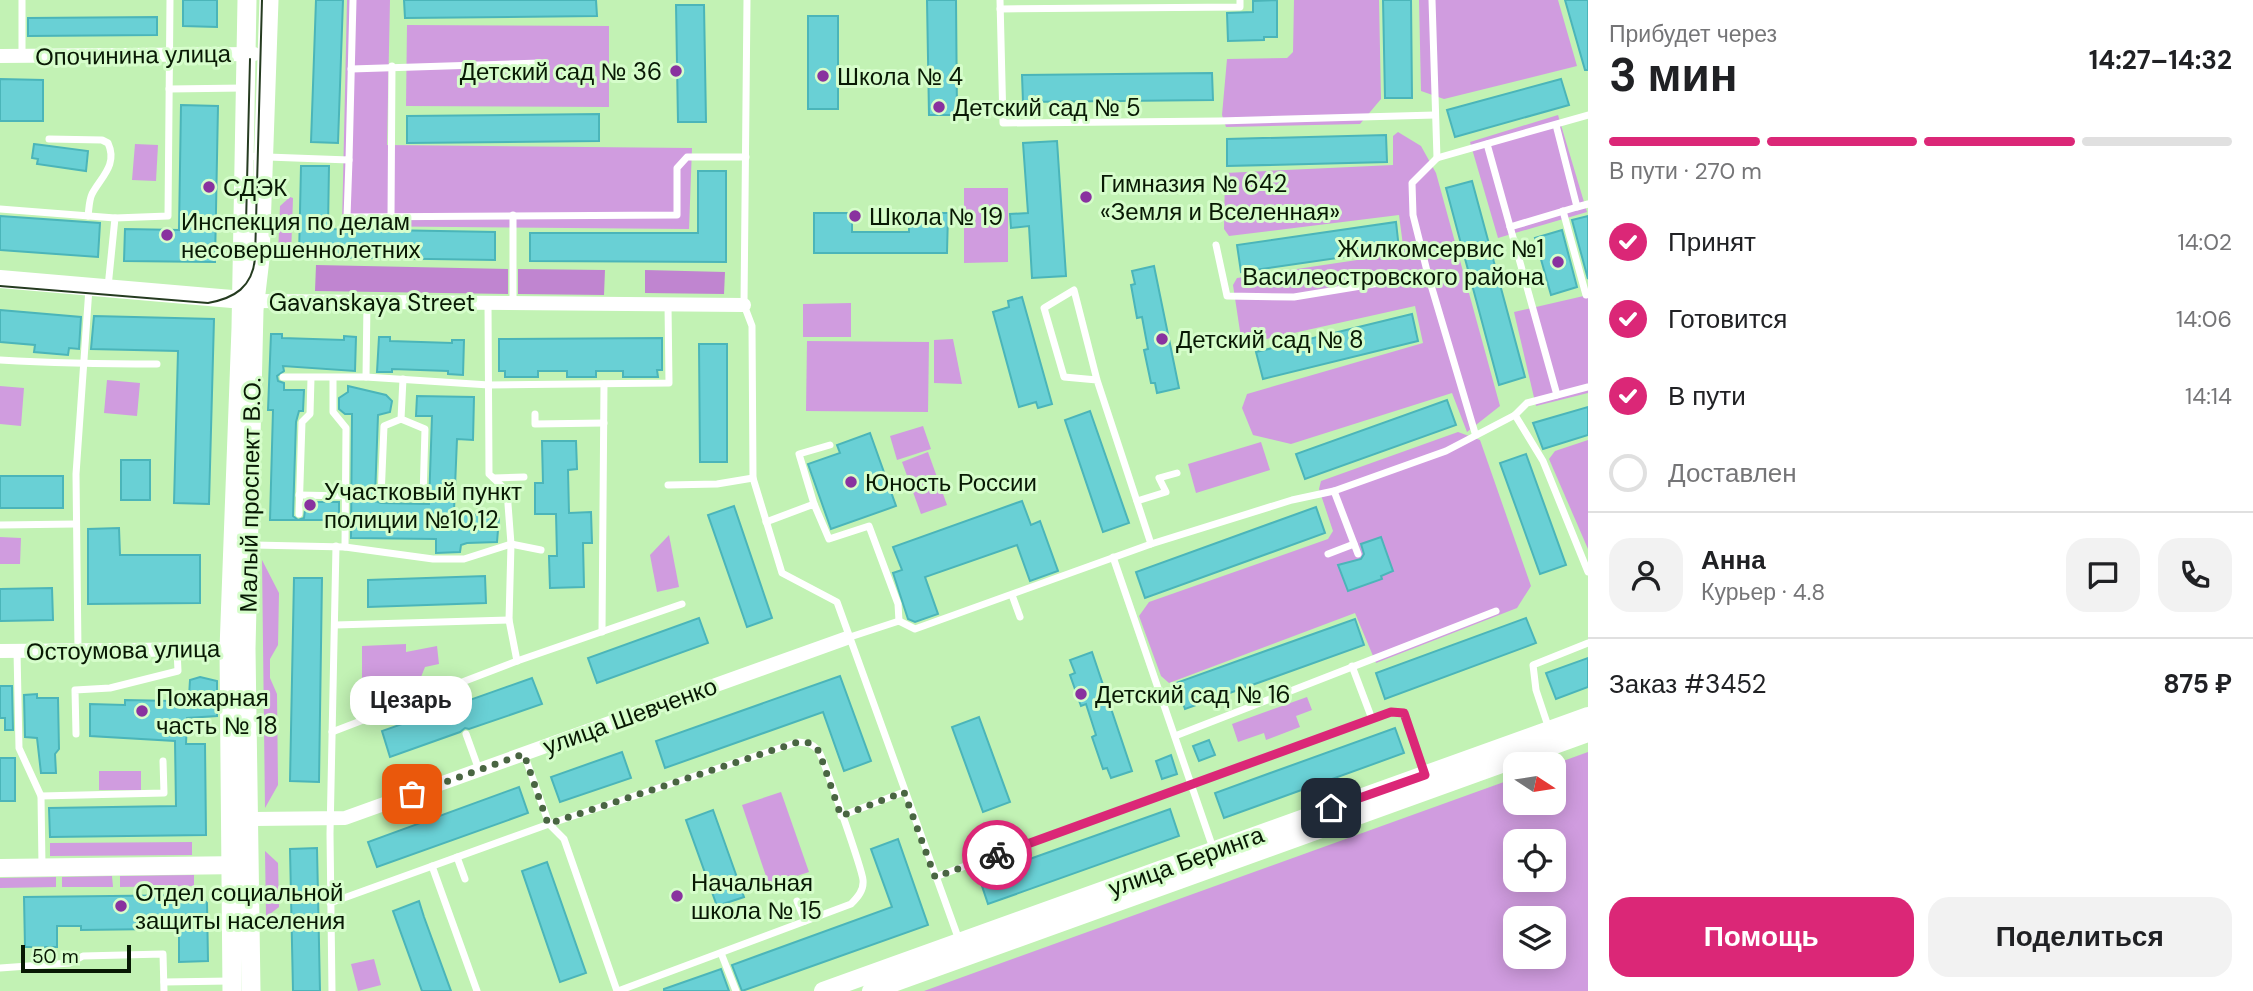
<!DOCTYPE html>
<html lang="ru">
<meta charset="utf-8">
<style>
body{margin:0;font-family:"DM Sans",sans-serif;background:#f2f2f2;color:#202124;height:100vh;display:flex;flex-direction:column;font-size:26px;white-space:nowrap}
*{box-sizing:border-box;margin:0}
p{font-size:23px;color:#757577}
.icon{flex:none;width:38px;height:38px;fill:none;stroke:currentColor;stroke-width:2;stroke-linecap:round;stroke-linejoin:round}
.map{position:relative;flex:1;overflow:hidden}
.sheet{display:flex;flex-direction:column;background:#fff;width:665px}
.sheet>*{flex:none}
.needle{width:46px;rotate:102deg}
.buttons{position:absolute;left:1503px;top:752px;display:grid;gap:14px}
.buttons a{display:grid;place-items:center;width:63px;height:63px;border-radius:14px;background:#fff;box-shadow:0 4px 18px #0003;font-size:35px}
.scale{position:absolute;left:21px;bottom:18px;width:110px;box-sizing:border-box;padding-left:7px;border:4px solid #081904;border-top:0;font-size:19px;line-height:24px;white-space:nowrap;color:#081904;-webkit-text-stroke:5px #d6fdcb;paint-order:stroke}
.pin{position:absolute;display:grid;place-items:center;width:60px;height:60px;color:#fff;margin:-30px;border-radius:14px;box-shadow:0 4px 10px #0006}
.courier{position:absolute;display:grid;place-items:center;width:70px;height:70px;margin:-35px;border:5px solid #db2777;border-radius:50%;background:#fff;color:#222;box-shadow:0 2px 9px #0007}
.bubble{position:absolute;height:49px;border-radius:21px;background:#fff;box-shadow:0 4px 18px #0003;font-size:23px;font-weight:700;line-height:49px;text-align:center}
.headline em{font-style:normal;font-weight:700}
.headline div{display:flex;flex-direction:column-reverse}
.headline{display:flex;align-items:center;justify-content:space-between;height:119px;padding:0 21px}
h1{font-size:46px;font-weight:700;line-height:52px}
.bar{display:grid;grid-template-columns:repeat(4,1fr);gap:10px 7px;align-content:center;height:84px;padding:0 21px}
.bar i{height:9px;border-radius:5px;background:#e0e0e0}
.bar .on{background:#db2777}
.bar p{grid-column:span 4}
.line{display:flex;align-items:center;gap:18px;padding:0 21px;border-top:2px solid #e0e0e0}
.line div{flex:1}
.round{display:grid;place-items:center;flex:none;width:74px;height:74px;border-radius:21px;background:#f2f2f2}
ol{padding:0 21px;list-style:none}
li{display:flex;align-items:center;gap:21px;height:77px}
li p{margin-inline-start:auto}
li .icon{padding:7px;border-radius:50%;background:#db2777;color:#fff;stroke-width:4}
li:last-child{color:#757577}
li i{width:38px;height:38px;border:4px solid #e0e0e0;border-radius:50%}
.action{display:flex;gap:14px;margin-top:auto;padding:14px 21px}
.action a{flex:1;height:80px;border-radius:21px;background:#db2777;color:#fff;font-size:28px;font-weight:700;line-height:80px;text-align:center}
.action a+a{background:#f2f2f2;color:#202124}
main{display:flex;flex:1;min-height:0}
.map>svg:first-child{display:block}
</style>
<main>
<div class="map">
<svg width="1588" height="991" viewBox="0 0 1588 991">
<rect width="100%" height="100%" fill="#c2f2b4"/>
<g fill="#d09cdf" fill-rule="evenodd">
<polygon points="347,0 390,0 387,145 692,148 689,229 342,226"/>
<polygon points="1294,0 1379,0 1381,99 1360,124 1226,127 1222,115 1227,59 1287,58 1293,52"/>
<polygon points="1419,0 1558,0 1577,66 1444,99 1421,91"/>
<polygon points="407,25 609,26 609,107 406,106"/>
<polygon points="1558,115 1587,212 1498,238 1470,142"/>
<polygon points="1398,132 1421,146 1436,173 1500,406 1467,432 1452,393 1291,444 1253,435 1242,408 1247,394 1423,343 1415,306 1253,342 1241,338 1233,285 1237,278 1404,253 1399,215 1229,236 1224,229 1225,173 1393,165 1393,136"/>
<polygon points="135,144 158,145 156,181 132,180"/>
<polygon points="964,188 1008,188 1008,262 964,263"/>
<polygon points="290,197 293,198 291,255 278,255 280,206"/>
<polygon points="1588,295 1588,393 1536,406 1514,312"/>
<polygon points="851,303 851,337 803,337 803,304"/>
<polygon points="953,339 962,384 934,383 934,340"/>
<polygon points="807,341 929,342 928,412 806,411"/>
<polygon points="107,380 140,383 137,416 104,413"/>
<polygon points="0,386 24,388 21,426 0,424"/>
<polygon points="923,426 931,449 897,460 890,436"/>
<polygon points="1458,432 1480,440 1531,586 1517,608 1376,663 1355,613 1169,683 1161,676 1139,616 1149,602 1328,539 1333,531 1319,489 1321,481"/>
<polygon points="1588,440 1588,549 1549,459 1555,451"/>
<polygon points="1261,442 1270,470 1196,493 1188,464"/>
<polygon points="928,452 947,505 921,514 902,462"/>
<polygon points="669,535 679,587 657,592 650,555"/>
<polygon points="0,537 21,538 20,564 0,564"/>
<polygon points="262,560 279,593 278,645 270,659 270,678 277,694 278,785 265,808"/>
<polygon points="406,644 406,652 437,646 439,664 425,667 421,677 362,698 362,646"/>
<polygon points="1307,697 1312,710 1296,716 1300,727 1266,740 1264,733 1238,742 1232,724"/>
<path d="M 1588,752 L 1588,991 L 924,991 L 1515,778 L 1516,803 L 1554,803 L 1552,765 ZM 1516,842 L 1554,842 L 1554,880 L 1516,880 ZM 1516,919 L 1554,919 L 1554,957 L 1516,957 Z"/>
<rect x="99" y="771" width="42" height="19"/>
<polygon points="781,792 809,872 769,885 742,805"/>
<polygon points="192,842 192,855 50,856 50,843"/>
<polygon points="265,851 278,863 279,907 266,917"/>
<polygon points="194,875 194,886 120,887 120,876"/>
<polygon points="112,876 113,887 62,887 62,877"/>
<polygon points="56,877 56,887 0,888 0,878"/>
<polygon points="374,959 381,985 358,991 351,964"/>
</g>
<g fill="#c085d0">
<polygon points="316,265 508,269 508,294 315,291"/>
<polygon points="518,269 605,270 604,295 518,294"/>
<polygon points="645,270 725,272 724,294 645,293"/>
</g>
<g fill="#69d0d5" stroke="#4bb5b9" stroke-width="2">
<polygon points="183,0 217,0 217,27 183,26"/>
<polygon points="316,0 343,0 338,143 311,142"/>
<polygon points="404,0 596,0 597,16 405,18"/>
<polygon points="927,0 956,0 957,115 929,115"/>
<polygon points="1277,0 1277,37 1264,37 1264,40 1228,41 1227,13 1253,12 1253,1"/>
<polygon points="1383,0 1411,0 1412,98 1385,98"/>
<polygon points="1565,0 1588,0 1588,70 1585,70"/>
<polygon points="676,5 704,5 706,122 678,122"/>
<rect x="808" y="16" width="30" height="93"/>
<polygon points="157,17 157,35 28,36 28,18"/>
<polygon points="1212,73 1213,100 1023,102 1022,75"/>
<polygon points="0,79 43,80 43,121 0,121"/>
<polygon points="1561,79 1569,105 1455,137 1447,110"/>
<polygon points="181,105 218,106 215,262 124,261 125,229 179,230"/>
<polygon points="599,114 599,141 407,143 407,116"/>
<polygon points="1386,135 1387,162 1227,166 1227,139"/>
<polygon points="1057,141 1066,276 1032,278 1029,226 1011,228 1010,214 1028,213 1023,143"/>
<polygon points="34,144 88,151 86,171 37,164 38,159 32,158"/>
<polygon points="301,166 329,166 328,229 495,232 495,260 299,257"/>
<polygon points="698,171 726,171 726,262 530,261 530,233 698,233"/>
<polygon points="1472,181 1525,377 1499,385 1446,188"/>
<polygon points="814,213 852,213 852,232 909,232 909,213 948,213 947,253 814,253"/>
<polygon points="0,216 100,223 98,257 0,250"/>
<polygon points="1588,216 1588,279 1572,220"/>
<polygon points="1396,222 1399,249 1241,272 1237,245"/>
<polygon points="1562,230 1577,287 1551,295 1535,238"/>
<polygon points="1154,266 1179,388 1157,393 1155,383 1151,383 1144,350 1148,349 1142,317 1137,318 1131,285 1135,284 1132,271"/>
<polygon points="1022,297 1052,404 1038,408 1036,402 1019,407 993,312 1009,307 1008,301"/>
<polygon points="0,310 81,317 79,349 69,348 68,355 34,352 35,345 0,342"/>
<polygon points="1412,314 1418,341 1263,379 1256,352"/>
<polygon points="94,316 214,319 209,504 174,503 178,351 91,349"/>
<polygon points="271,334 282,334 282,338 344,340 344,336 356,337 355,371 283,366 284,371 277,376 278,381 284,383 284,390 304,390 303,411 299,411 296,422 293,516 298,520 304,518 306,502 339,502 339,520 270,520 273,410 268,410"/>
<polygon points="379,337 390,337 390,341 452,343 452,340 464,340 463,375 448,374 448,371 392,369 392,372 377,372"/>
<polygon points="662,338 662,370 657,370 658,377 623,377 623,371 596,371 596,377 567,377 567,371 538,371 538,377 505,377 505,371 499,371 499,339"/>
<polygon points="699,344 727,344 727,462 700,462"/>
<polygon points="348,386 386,395 392,401 390,412 378,415 375,497 375,501 381,503 429,504 432,416 416,416 417,396 474,397 473,440 457,439 454,511 499,518 497,542 467,543 461,545 460,552 436,553 436,539 351,538 352,414 345,414 339,409 339,398 348,392"/>
<polygon points="1447,400 1456,425 1305,479 1296,454"/>
<polygon points="1588,407 1588,435 1543,449 1533,423"/>
<polygon points="1090,411 1129,523 1103,532 1065,420"/>
<polygon points="870,433 896,506 831,529 808,464 840,453 837,445"/>
<polygon points="542,441 576,441 577,469 568,470 569,513 591,512 592,543 583,543 584,587 550,588 549,556 557,556 556,514 535,514 535,483 543,483"/>
<polygon points="1526,454 1566,565 1540,574 1500,463"/>
<rect x="121" y="460" width="29" height="40"/>
<rect x="0" y="476" width="63" height="32"/>
<polygon points="1022,501 1031,525 1040,521 1058,571 1030,581 1017,545 925,577 938,614 915,622 908,619 893,573 902,570 893,547"/>
<polygon points="734,506 772,618 747,627 708,515"/>
<polygon points="1316,507 1325,533 1145,598 1136,572"/>
<polygon points="119,528 120,555 200,555 200,603 88,604 88,529"/>
<polygon points="1381,537 1393,571 1381,576 1382,579 1348,591 1338,565 1361,559 1364,554 1361,544"/>
<polygon points="485,576 486,603 368,607 368,580"/>
<polygon points="294,578 322,578 319,782 290,781"/>
<polygon points="52,588 53,620 0,621 0,589"/>
<polygon points="699,618 708,643 597,683 588,658"/>
<polygon points="1526,618 1536,643 1385,699 1376,673"/>
<polygon points="1355,619 1364,645 1185,709 1176,683"/>
<polygon points="1092,652 1132,771 1111,778 1107,768 1103,769 1092,737 1096,735 1086,704 1081,706 1070,675 1075,673 1070,660"/>
<polygon points="1588,658 1588,687 1556,699 1546,673"/>
<polygon points="840,676 871,761 844,771 823,712 665,768 656,741"/>
<polygon points="200,677 217,681 217,716 187,718 186,744 205,744 206,835 50,837 49,808 176,806 175,741 90,736 90,704 125,705 125,700 174,701 174,697 189,697 190,680"/>
<polygon points="532,678 542,704 469,729 465,728 460,732 390,757 382,731"/>
<polygon points="0,686 12,686 13,730 5,730 5,718 0,718"/>
<polygon points="37,694 37,698 58,698 59,749 55,754 56,773 41,773 37,738 25,737 24,695"/>
<polygon points="979,717 1010,802 983,812 952,727"/>
<polygon points="1395,728 1404,753 1224,818 1215,793"/>
<polygon points="1209,740 1215,755 1199,761 1193,746"/>
<polygon points="622,752 631,778 560,802 551,777"/>
<polygon points="1171,755 1177,774 1162,779 1156,761"/>
<rect x="0" y="758" width="15" height="43"/>
<polygon points="519,787 528,813 377,867 368,842"/>
<polygon points="1170,809 1179,836 988,904 979,877"/>
<polygon points="713,810 744,897 717,906 686,820"/>
<polygon points="898,839 928,925 742,991 732,965 892,907 871,849"/>
<polygon points="317,848 320,991 293,991 290,849"/>
<polygon points="547,862 586,973 560,982 522,871"/>
<polygon points="199,895 207,903 208,961 179,962 179,924 156,925 156,929 81,930 81,926 57,926 57,947 25,947 24,897"/>
<polygon points="419,901 424,917 451,991 422,991 393,911"/>
<polygon points="721,969 729,991 664,991 664,989"/>
</g>
<g fill="none" stroke-linecap="round" stroke-linejoin="round">
<g stroke="#fff" stroke-width="7">
<polyline points="747,0 744,305 752,326 753,478 782,573 837,602 959,940"/>
<polyline points="1000,0 1003,123 1219,121 1435,115"/>
<polyline points="1432,0 1437,158"/>
<polyline points="1000,9 1240,7 1240,0"/>
<polyline points="22,56 22,0"/>
<polyline points="351,69 541,63"/>
<polyline points="169,89 244,88"/>
<polyline points="1556,125 1577,207 1588,204"/>
<path d="M 49,139 L 102,140 L 108,143 C 118,165 101,177 92,194 C 89,200 89,209 88,216"/>
<polyline points="1487,144 1557,395"/>
<polyline points="244,156 349,160 353,0"/>
<polyline points="349,160 347,217 677,215 677,168 687,157 746,157"/>
<polyline points="0,209 115,218"/>
<polyline points="1563,211 1586,295"/>
<polyline points="513,215 513,303"/>
<polyline points="391,217 392,66"/>
<polyline points="1510,227 1577,207"/>
<polyline points="1216,245 1227,296 1294,297 1428,275"/>
<polyline points="108,287 115,218 168,216 170,0"/>
<polyline points="488,303 489,474 507,491 511,544 509,620 517,661"/>
<path d="M 0,360 C 52,363 104,364 157,364"/>
<polyline points="283,377 366,377 489,385 669,383 668,305"/>
<polyline points="366,377 367,302"/>
<polyline points="333,378 333,412 346,428 345,547"/>
<polyline points="1097,380 1064,377 1044,308 1074,290 1097,380 1151,544"/>
<polyline points="535,414 535,424 604,423"/>
<polyline points="1515,415 1543,461 1588,572"/>
<polyline points="401,419 384,426 381,497 423,498 425,429 401,419 403,379"/>
<polyline points="1475,433 1428,275 1413,215 1412,183 1437,158 1588,115"/>
<polyline points="494,478 524,477"/>
<polyline points="668,485 717,484 753,478"/>
<polyline points="1334,491 1358,554"/>
<polyline points="299,495 345,496"/>
<polyline points="1137,501 1166,492 1159,478 1177,473"/>
<polyline points="814,504 799,454 830,445"/>
<polyline points="299,514 302,422 310,414 311,378"/>
<polyline points="766,522 814,504 829,539 869,526 898,604 899,621"/>
<polyline points="0,525 76,524"/>
<polyline points="248,545 345,547 433,559 464,559 511,544 541,550"/>
<polyline points="1328,554 1354,544"/>
<polyline points="1113,557 1214,851"/>
<polyline points="1012,595 1020,617"/>
<polyline points="335,625 509,620"/>
<polyline points="602,632 604,384"/>
<polyline points="847,638 899,621 915,629 1151,544 1292,500 1334,491 1446,451 1515,415 1527,403 1588,387"/>
<polyline points="78,650 76,474 89,288"/>
<polyline points="17,651 19,748 41,796 42,866"/>
<polyline points="1352,666 1372,719"/>
<polyline points="1549,729 1536,690 1533,665 1588,643"/>
<polyline points="332,732 517,661 682,604"/>
<polyline points="76,734 75,690 110,688 178,671 177,650"/>
<polyline points="466,734 479,770"/>
<polyline points="1175,736 1496,611"/>
<polyline points="524,754 549,824 564,839 617,991"/>
<polyline points="41,796 164,793 163,761"/>
<polyline points="841,816 904,792"/>
<polyline points="457,857 465,879"/>
<polyline points="432,866 477,991"/>
<polyline points="935,877 1391,712 1404,713 1425,774"/>
<polyline points="797,901 805,921"/>
<path d="M 330,903 L 549,824 L 798,742 C 806,743 812,743 818,750 C 823,757 862,869 863,880 C 864,890 858,897 851,904 L 618,991"/>
<polyline points="721,953 736,991"/>
<polyline points="0,968 70,963 83,956 163,954 164,991"/>
<polyline points="164,982 230,981"/>
<polyline points="332,991 330,834 336,546"/>
</g>
<g stroke="#fff" stroke-width="14">
<polyline points="0,56 254,54"/>
<polyline points="256,301 744,305"/>
<polyline points="0,651 237,649"/>
<polyline points="249,819 345,818 847,638"/>
</g>
<g stroke="#fff" stroke-width="18">
<polyline points="0,279 255,301"/>
<polyline points="0,868 245,865"/>
<polyline points="823,991 1588,716"/>
<polyline points="871,991 1588,733"/>
</g>
<g stroke="#fff" stroke-width="19">
<polyline points="232,991 229,649 241,328 247,0"/>
<polyline points="251,991 246,649 254,310 260,259 269,0"/>
</g>
<g stroke="#253b20" stroke-width="2">
<polyline points="246,224 250,59"/>
<path d="M 0,286 L 208,303 C 235,298 252,287 255,259 L 262,0"/>
</g>
</g>
<g fill="none" stroke-linecap="round" stroke-linejoin="round">
<polyline stroke="#496542" stroke-width="7" stroke-dasharray="0 12.6" points="412,794 524,754 548,824 798,742 810,743 819,751 841,816 904,792 935,877 997,855"/>
<polyline stroke="#db2777" stroke-width="9" points="997,855 1391,712 1404,713 1425,775 1331,808"/>
</g>
<g fill="#89329f" stroke="#d6fdcb" stroke-width="2.5">
<circle cx="676" cy="71" r="7"/>
<circle cx="823" cy="76" r="7"/>
<circle cx="939" cy="107" r="7"/>
<circle cx="209" cy="187" r="7"/>
<circle cx="1086" cy="197" r="7"/>
<circle cx="855" cy="216" r="7"/>
<circle cx="167" cy="235" r="7"/>
<circle cx="1558" cy="262" r="7"/>
<circle cx="1162" cy="339" r="7"/>
<circle cx="851" cy="482" r="7"/>
<circle cx="310" cy="505" r="7"/>
<circle cx="1081" cy="694" r="7"/>
<circle cx="142" cy="711" r="7"/>
<circle cx="677" cy="896" r="7"/>
<circle cx="121" cy="906" r="7"/>
</g>
<g text-anchor="middle" dominant-baseline="central" stroke-width="6" stroke-linejoin="round" paint-order="stroke">
<g font-size="24" fill="#081904" stroke="#d6fdcb">
<text transform="translate(133 55) rotate(-1)">Опочинина улица</text>
<text x="372" y="302">Gavanskaya Street</text>
<text transform="translate(250 495) rotate(-89)">Малый проспект В.О.</text>
<text transform="translate(123 650) rotate(-1)">Остоумова улица</text>
<text transform="translate(630 716) rotate(-20)">улица Шевченко</text>
<text transform="translate(1186 861) rotate(-20)">улица Беринга</text>
</g>
<g font-size="24" fill="#081904" stroke="#d6fdcb" text-anchor="start">
<text x="662" y="71" text-anchor="end">Детский сад № 36</text>
<text x="837" y="76">Школа № 4</text>
<text x="953" y="107">Детский сад № 5</text>
<text x="1100" y="183">Гимназия № 642<tspan x="1100" dy="28">«Земля и Вселенная»</tspan></text>
<text x="223" y="187">СДЭК</text>
<text x="869" y="216">Школа № 19</text>
<text x="181" y="221">Инспекция по делам<tspan x="181" dy="28">несовершеннолетних</tspan></text>
<text x="1544" y="248" text-anchor="end">Жилкомсервис №1<tspan x="1544" dy="28">Василеостровского района</tspan></text>
<text x="1176" y="339">Детский сад № 8</text>
<text x="865" y="482">Юность России</text>
<text x="324" y="491">Участковый пункт<tspan x="324" dy="28">полиции №10,12</tspan></text>
<text x="1095" y="694">Детский сад № 16</text>
<text x="156" y="697">Пожарная<tspan x="156" dy="28">часть № 18</tspan></text>
<text x="691" y="882">Начальная<tspan x="691" dy="28">школа № 15</tspan></text>
<text x="135" y="892">Отдел социальной<tspan x="135" dy="28">защиты населения</tspan></text>
</g>
</g>
</svg>
<div class="buttons">
<a><svg class="needle" viewBox="-14 -14 28 28"><path d="M0-13l5 13h-10z" fill="#e53935"/><path d="M0 13l5-13h-10z" fill="#757577"/></svg></a>
<a><svg class="icon" aria-label="locate" viewBox="0 0 24 24"><circle cx="12" cy="12" r="6"/><path d="M12 2v4M12 18v4M2 12h4M18 12h4"/></svg></a>
<a><svg class="icon" aria-label="layers" viewBox="0 0 24 24"><path d="M12 4l9 5-9 5-9-5zM3 14l9 5 9-5"/></svg></a>
</div>
<div class="scale">50 m</div>
<div class="pin" style="left:412px;top:794px;background:#ea580c"><svg class="icon" aria-label="bag" viewBox="0 0 24 24"><path d="M5 8h14l-1 12H6zM9 8a3 3 0 0 1 6 0"/></svg></div>
<div class="pin" style="left:1331px;top:808px;background:#1f2937"><svg class="icon" aria-label="home" viewBox="0 0 24 24"><path d="M3 11l9-7 9 7M6 9v11h12V9"/></svg></div>
<div class="courier" style="left:997px;top:855px"><svg class="icon" aria-label="bike" viewBox="0 0 24 24"><circle cx="6" cy="16" r="4"/><circle cx="18" cy="16" r="4"/><path d="M6 16l4-8h5l3 8M10 8l3 8H6M13 5h3"/></svg></div>
<div class="bubble" style="left:350px;top:676px;width:122px">Цезарь</div>
</div>
<section class="sheet">
<div class="headline"><div><h1>3 мин</h1><p>Прибудет через</p></div><em>14:27–14:32</em></div>
<div class="bar"><i class="on"></i><i class="on"></i><i class="on"></i><i></i><p>В пути · 270 m</p></div>
<ol>
<li><svg class="icon" aria-label="check" viewBox="0 0 24 24"><path d="M5 12l5 5 9-10"/></svg>Принят<p>14:02</p></li>
<li><svg class="icon" aria-label="check" viewBox="0 0 24 24"><path d="M5 12l5 5 9-10"/></svg>Готовится<p>14:06</p></li>
<li><svg class="icon" aria-label="check" viewBox="0 0 24 24"><path d="M5 12l5 5 9-10"/></svg>В пути<p>14:14</p></li>
<li><i></i>Доставлен</li>
</ol>
<div class="line" style="height:126px"><a class="round"><svg class="icon" aria-label="person" viewBox="0 0 24 24"><circle cx="12" cy="8" r="4"/><path d="M4 21q1-7 8-7t8 7"/></svg></a><div><b>Анна</b><p>Курьер · 4.8</p></div><a class="round"><svg class="icon" aria-label="chat" viewBox="0 0 24 24"><path d="M4 5h16v11H9l-5 4z"/></svg></a><a class="round"><svg class="icon" aria-label="phone" viewBox="0 0 24 24"><path d="M5 4h4l2 5-3 2q2 4 5 5l2-3 5 2v4C11 20 4 13 5 4z"/></svg></a></div>
<div class="line" style="height:91px"><div>Заказ #3452</div><b>875 ₽</b></div>
<div class="action"><a>Помощь</a><a>Поделиться</a></div>
</section>
</main>
